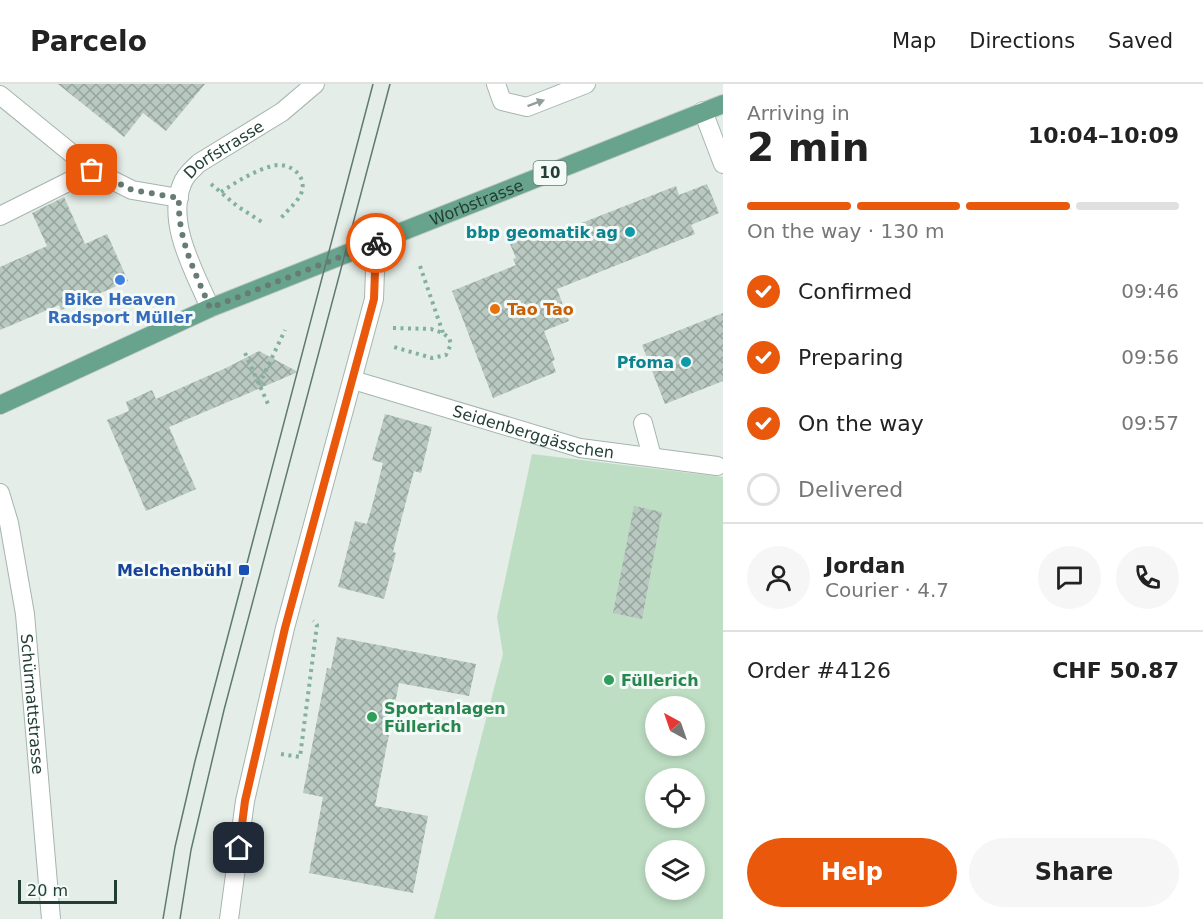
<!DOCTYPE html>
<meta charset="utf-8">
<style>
body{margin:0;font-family:"DejaVu Sans",sans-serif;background:#f6f6f6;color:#222;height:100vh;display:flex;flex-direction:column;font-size:22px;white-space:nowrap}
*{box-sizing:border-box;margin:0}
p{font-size:20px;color:#767676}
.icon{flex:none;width:33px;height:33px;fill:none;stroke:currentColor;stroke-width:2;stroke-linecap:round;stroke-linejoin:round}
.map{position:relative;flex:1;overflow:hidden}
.details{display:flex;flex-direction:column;background:#fff;width:480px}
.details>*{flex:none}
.needle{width:39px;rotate:320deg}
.fabs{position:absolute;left:645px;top:612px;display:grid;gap:12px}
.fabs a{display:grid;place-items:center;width:60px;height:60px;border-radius:50%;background:#fff;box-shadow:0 3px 9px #0003;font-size:30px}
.scale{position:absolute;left:18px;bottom:15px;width:99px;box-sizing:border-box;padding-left:6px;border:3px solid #233f35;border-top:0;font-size:16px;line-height:21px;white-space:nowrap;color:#233f35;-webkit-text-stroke:4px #f4faf7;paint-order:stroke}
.pin{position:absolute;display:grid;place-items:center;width:51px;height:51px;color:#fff;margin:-26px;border-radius:12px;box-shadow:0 3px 9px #0006}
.courier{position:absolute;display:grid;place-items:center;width:60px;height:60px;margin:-30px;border:4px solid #ea580c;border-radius:50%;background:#fff;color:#222;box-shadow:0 2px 8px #0007}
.overview em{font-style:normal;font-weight:700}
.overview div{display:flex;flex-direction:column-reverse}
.overview{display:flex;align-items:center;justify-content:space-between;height:102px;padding:0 24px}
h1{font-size:39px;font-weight:700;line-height:45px}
.bar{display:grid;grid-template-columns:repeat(4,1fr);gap:9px 6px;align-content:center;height:72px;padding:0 24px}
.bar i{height:8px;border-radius:4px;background:#e0e0e0}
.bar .selected{background:#ea580c}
.bar p{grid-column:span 4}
.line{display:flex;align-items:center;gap:15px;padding:0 24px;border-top:2px solid #e0e0e0}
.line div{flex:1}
.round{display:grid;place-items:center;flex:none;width:63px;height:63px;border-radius:32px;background:#f6f6f6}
ol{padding:0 24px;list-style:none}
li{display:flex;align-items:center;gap:18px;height:66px}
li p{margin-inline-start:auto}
li .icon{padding:6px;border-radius:50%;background:#ea580c;color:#fff;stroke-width:4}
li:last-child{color:#767676}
li i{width:33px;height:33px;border:3px solid #e0e0e0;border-radius:50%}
.cta{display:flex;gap:12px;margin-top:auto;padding:12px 24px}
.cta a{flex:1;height:69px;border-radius:36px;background:#ea580c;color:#fff;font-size:24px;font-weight:700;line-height:69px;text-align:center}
.cta a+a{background:#f6f6f6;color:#222}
header{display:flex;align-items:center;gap:36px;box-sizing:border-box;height:84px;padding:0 30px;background:#fff;border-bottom:2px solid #e0e0e0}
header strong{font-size:28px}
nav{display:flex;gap:33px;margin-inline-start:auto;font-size:21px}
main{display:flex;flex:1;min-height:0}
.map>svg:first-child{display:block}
</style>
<header>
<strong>Parcelo</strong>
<nav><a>Map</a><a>Directions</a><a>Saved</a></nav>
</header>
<main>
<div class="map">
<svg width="723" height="835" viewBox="0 0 723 835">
<defs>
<pattern id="building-cross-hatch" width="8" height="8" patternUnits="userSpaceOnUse" patternTransform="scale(1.5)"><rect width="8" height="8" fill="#b9c8c1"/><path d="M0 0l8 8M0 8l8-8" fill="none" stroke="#96a49e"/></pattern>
</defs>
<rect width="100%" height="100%" fill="#e4ede8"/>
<path fill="#bddec3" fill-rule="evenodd" d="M 532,370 L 723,393 L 723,835 L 434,835 L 503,570 L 497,533 ZM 656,622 L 694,622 L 694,662 L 656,662 ZM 656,694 L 694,694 L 694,734 L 656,734 ZM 656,766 L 694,766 L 694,806 L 656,806 Z"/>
<g fill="url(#building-cross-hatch)">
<polygon points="58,0 205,0 166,47 143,29 124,53"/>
<polygon points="707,100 719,129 691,141 695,150 557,205 569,237 544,247 555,276 552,277 556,288 493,314 452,207 516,181 513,175 516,174 510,160 535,150 538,156 676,102 679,111"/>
<polygon points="64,113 85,160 107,150 128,197 61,226 59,221 0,246 0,183 47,162 32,129"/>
<polygon points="723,229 723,297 665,320 642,261"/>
<polygon points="259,267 298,288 169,343 196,405 146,427 107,336 129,327 126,318 152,306 156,315 228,283"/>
<polygon points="385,330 432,343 421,389 414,387 398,448 393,468 396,469 384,515 338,503 355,437 367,440 374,415 383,379 372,376"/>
<polygon points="634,422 662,428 642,535 613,529"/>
<polygon points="337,553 476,580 469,612 399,599 375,722 428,732 413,809 309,789 323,713 303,709 327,584 331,585"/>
</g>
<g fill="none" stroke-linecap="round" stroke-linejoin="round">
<defs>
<g id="minor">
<polyline points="496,0 502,17 527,23 586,0"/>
<polyline points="0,11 92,86 132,106 179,114"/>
<polyline points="703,27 723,80"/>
<polyline points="0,132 92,86"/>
<path id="s1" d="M 210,224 C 195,188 166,140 182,100 C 185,91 193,85 199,79 L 282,28 L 315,0"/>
<path id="s2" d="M 353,296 L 580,364 L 717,382"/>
<polyline points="643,339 652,373"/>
<path id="s3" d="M 0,409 L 9,439 L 25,530 L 51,835"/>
<polyline points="229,835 245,717 285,544 374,215 376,158"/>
</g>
<g id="major">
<path id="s4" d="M 0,321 L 210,224 L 723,20"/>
</g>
</defs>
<use href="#minor" stroke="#a6b5af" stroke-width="20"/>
<use href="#major" stroke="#c1c9c6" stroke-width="20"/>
<g stroke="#84b19f" stroke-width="4" stroke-dasharray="3 4.5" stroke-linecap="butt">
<polyline points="211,100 237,122 265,140"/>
<path d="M 221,108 C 236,98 254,87 272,82 C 290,77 310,93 300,112 C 295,120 287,127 281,134"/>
<polyline points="420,182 443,249"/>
<polyline points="393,244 431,245 443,249 449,254 451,260 446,271 432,274 394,263"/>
<polyline points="245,269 268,320"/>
<polyline points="259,301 285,246"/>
<polyline points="281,670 300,673 317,541 313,537"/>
</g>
<use href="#minor" stroke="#fff" stroke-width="18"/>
<use href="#major" stroke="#68a38e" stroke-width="18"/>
<g stroke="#5e7a70" stroke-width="1.5">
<polyline points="163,835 175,763 195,677 373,0"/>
<polyline points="180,835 191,766 224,626 390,0"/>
</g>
</g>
<defs><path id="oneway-solid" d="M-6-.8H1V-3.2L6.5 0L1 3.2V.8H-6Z" transform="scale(1.5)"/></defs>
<use fill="#919f9a" href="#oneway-solid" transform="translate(536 19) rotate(-20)"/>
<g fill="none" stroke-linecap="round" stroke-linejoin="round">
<path stroke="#677c74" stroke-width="6" stroke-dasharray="0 10.8" d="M 92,86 L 132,106 L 179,114 C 177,155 195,187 210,224 L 376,159"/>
<polyline stroke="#ea580c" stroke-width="8" points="239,764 245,717 285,544 374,215 376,159"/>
</g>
<g fill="#0f9aa8" stroke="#f4faf7" stroke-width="2">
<circle cx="630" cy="148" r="6"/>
<circle cx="686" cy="278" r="6"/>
</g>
<circle fill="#3f7fe0" stroke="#f4faf7" stroke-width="2" cx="120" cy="196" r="6"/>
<circle fill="#e8710a" stroke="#f4faf7" stroke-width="2" cx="495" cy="225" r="6"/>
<rect fill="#1a4fb4" stroke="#f4faf7" stroke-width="2" x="238" y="480" width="12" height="12" rx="3"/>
<g fill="#2e9e5b" stroke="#f4faf7" stroke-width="2">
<circle cx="609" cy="596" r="6"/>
<circle cx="372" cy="633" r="6"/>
</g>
<g text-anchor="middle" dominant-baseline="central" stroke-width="6" stroke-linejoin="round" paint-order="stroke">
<rect fill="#f4faf7" stroke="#62776f" stroke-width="1.5" x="533.5" y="77" width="33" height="24" rx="4.5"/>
<g font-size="15" font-weight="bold" fill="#233f35">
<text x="550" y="89">10</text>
</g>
<g font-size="16" fill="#233f35" stroke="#f4faf7">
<text stroke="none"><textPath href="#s1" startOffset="186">Dorfstrasse</textPath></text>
<text stroke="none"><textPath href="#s4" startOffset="518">Worbstrasse</textPath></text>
<text stroke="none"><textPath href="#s2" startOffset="188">Seidenberggässchen</textPath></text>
<text stroke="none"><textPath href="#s3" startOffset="214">Schürmattstrasse</textPath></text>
</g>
<g font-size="16" font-weight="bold" fill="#0d838f" stroke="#f4faf7" text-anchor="end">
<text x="618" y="148">bbp geomatik ag</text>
<text x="674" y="278">Pfoma</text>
</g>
<g font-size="16" font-weight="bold" fill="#366cbe" stroke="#f4faf7">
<text x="120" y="215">Bike Heaven<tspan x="120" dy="18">Radsport Müller</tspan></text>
</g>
<g font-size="16" font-weight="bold" fill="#c56008" stroke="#f4faf7" text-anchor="start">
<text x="507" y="225">Tao Tao</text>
</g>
<g font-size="16" font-weight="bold" fill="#164399" stroke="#f4faf7" text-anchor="end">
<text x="232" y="486">Melchenbühl</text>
</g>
<g font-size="16" font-weight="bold" fill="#27864d" stroke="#f4faf7" text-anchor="start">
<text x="621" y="596">Füllerich</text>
<text x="384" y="624">Sportanlagen<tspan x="384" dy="18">Füllerich</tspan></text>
</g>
</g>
</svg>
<div class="fabs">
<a><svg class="needle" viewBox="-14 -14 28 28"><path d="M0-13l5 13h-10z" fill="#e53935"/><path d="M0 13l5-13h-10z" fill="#767676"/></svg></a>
<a><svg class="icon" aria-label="locate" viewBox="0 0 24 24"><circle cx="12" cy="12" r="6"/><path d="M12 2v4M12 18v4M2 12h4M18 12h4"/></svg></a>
<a><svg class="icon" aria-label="layers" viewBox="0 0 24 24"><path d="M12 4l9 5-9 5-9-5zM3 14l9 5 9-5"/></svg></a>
</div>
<div class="scale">20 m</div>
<div class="pin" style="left:92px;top:86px;background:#ea580c"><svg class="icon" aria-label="bag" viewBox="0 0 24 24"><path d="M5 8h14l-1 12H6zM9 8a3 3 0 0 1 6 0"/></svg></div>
<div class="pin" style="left:239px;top:764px;background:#1f2937"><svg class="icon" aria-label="home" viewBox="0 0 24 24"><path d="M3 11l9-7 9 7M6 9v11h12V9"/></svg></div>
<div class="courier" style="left:376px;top:159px"><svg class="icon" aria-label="bike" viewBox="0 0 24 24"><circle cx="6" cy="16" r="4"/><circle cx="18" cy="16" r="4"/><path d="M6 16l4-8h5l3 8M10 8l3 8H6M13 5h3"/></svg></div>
</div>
<section class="details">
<div class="overview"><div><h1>2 min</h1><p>Arriving in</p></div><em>10:04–10:09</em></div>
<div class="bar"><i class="selected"></i><i class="selected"></i><i class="selected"></i><i></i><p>On the way · 130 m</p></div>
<ol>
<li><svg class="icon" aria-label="check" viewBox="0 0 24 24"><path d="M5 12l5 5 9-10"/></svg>Confirmed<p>09:46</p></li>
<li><svg class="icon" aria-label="check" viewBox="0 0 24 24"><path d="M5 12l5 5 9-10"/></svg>Preparing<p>09:56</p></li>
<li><svg class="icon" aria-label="check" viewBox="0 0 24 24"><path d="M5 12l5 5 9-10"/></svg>On the way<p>09:57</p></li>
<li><i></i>Delivered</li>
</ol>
<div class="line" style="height:108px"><a class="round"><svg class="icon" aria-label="person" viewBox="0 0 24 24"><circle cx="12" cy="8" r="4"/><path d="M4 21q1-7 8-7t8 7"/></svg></a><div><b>Jordan</b><p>Courier · 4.7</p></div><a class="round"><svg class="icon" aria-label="chat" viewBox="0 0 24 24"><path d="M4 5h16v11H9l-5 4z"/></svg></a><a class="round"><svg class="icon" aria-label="phone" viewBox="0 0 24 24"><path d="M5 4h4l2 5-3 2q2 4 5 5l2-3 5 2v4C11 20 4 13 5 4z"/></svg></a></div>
<div class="line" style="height:78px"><div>Order #4126</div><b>CHF 50.87</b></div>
<div class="cta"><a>Help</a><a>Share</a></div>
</section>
</main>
